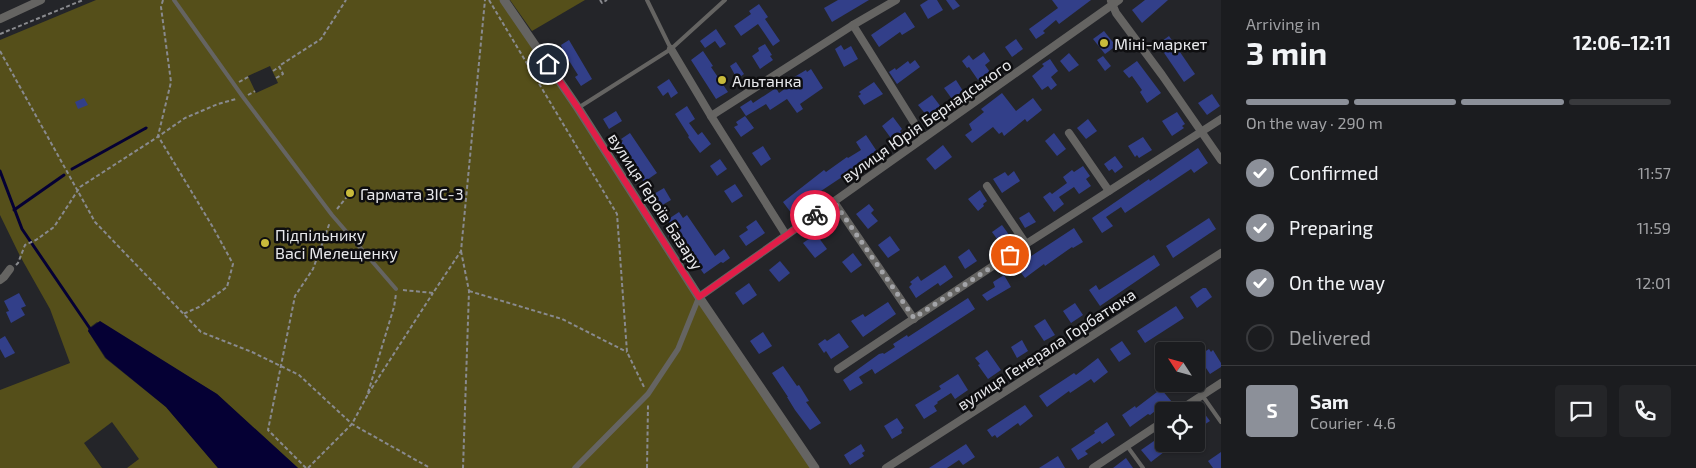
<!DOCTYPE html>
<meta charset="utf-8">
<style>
body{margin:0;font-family:"Exo 2",sans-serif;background:#242528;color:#f1f3f6;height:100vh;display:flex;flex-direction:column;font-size:19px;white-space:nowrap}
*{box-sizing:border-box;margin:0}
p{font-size:16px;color:#a0a1a4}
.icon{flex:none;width:28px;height:28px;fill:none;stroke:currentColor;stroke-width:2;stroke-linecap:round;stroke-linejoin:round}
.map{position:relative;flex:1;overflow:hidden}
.drawer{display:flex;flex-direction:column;background:#1b1c1f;width:475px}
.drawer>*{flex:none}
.needle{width:32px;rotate:306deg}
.fabs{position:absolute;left:1155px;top:342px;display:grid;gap:10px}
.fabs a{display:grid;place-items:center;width:50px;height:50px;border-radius:5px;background:#1b1c1f;box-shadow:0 1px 4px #0004,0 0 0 1px #393a3d;font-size:25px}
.pin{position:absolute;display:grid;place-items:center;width:42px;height:42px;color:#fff;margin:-21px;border:2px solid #fff;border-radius:50%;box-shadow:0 1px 5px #0007}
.courier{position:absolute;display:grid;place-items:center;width:50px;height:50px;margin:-25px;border:4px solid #e11d48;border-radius:50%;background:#fff;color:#222;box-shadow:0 1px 6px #0007}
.overview em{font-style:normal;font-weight:700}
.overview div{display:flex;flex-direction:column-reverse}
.overview{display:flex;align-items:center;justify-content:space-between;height:85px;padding:0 25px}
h1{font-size:32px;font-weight:700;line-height:38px}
.bar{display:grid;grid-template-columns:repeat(4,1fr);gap:8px 5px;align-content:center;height:60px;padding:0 25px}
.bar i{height:6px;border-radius:4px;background:#393a3d}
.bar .selected{background:#8c9099}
.bar p{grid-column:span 4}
.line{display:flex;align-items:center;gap:12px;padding:0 25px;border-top:1px solid #393a3d}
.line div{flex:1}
.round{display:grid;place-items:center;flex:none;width:52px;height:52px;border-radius:5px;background:#242528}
ol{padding:0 25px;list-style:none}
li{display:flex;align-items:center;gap:15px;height:55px}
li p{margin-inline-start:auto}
li .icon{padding:5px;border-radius:50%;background:#8c9099;color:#fff;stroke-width:4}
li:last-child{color:#a0a1a4}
li i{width:28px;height:28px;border:2px solid #393a3d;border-radius:50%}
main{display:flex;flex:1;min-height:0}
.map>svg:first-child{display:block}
</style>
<main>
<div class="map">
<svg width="1221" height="468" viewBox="0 0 1221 468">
<rect width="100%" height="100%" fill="#242529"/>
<g fill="#554f1a" fill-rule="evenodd">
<path d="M 96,0 L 503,0 L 815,468 L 298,468 L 217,394 L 97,322 L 89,328 L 88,331 L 105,358 L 166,407 L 218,468 L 127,468 L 139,459 L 112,422 L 84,443 L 102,468 L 0,468 L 0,390 L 70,363 L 50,309 L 20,256 L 0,215 L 0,40 ZM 270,66 L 278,83 L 256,93 L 248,76 Z"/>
<polygon points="510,0 585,0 532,31"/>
</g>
<polygon fill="#050034" points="100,321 217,394 298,468 218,468 166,407 106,358 88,331 89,329"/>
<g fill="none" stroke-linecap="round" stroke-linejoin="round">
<g stroke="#050034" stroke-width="3">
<polyline points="72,169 146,128"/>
<polyline points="0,171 22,229 91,330"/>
<polyline points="14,210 64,175"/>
</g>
</g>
<g fill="#323f89">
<polygon points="838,0 869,0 832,22 824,8"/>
<polygon points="928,0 937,0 943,10 928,19 920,5"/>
<polygon points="946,0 955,0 960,6 953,10"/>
<polygon points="1052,0 1091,0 1059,24 1056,20 1043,31 1045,33 1036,39 1029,29 1058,8"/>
<polygon points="1145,0 1168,0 1142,23 1132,10"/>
<polygon points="759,4 768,17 765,19 780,41 773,46 758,24 741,36 734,26 751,14 749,11"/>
<polygon points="905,12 915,27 902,35 900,32 879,47 871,35"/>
<polygon points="716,29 726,44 720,48 715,41 705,48 700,41"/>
<polygon points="1104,31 1116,46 1105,54 1093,39"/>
<polygon points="1169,36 1195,74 1184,82 1158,44"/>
<polygon points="1016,39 1023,49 1012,57 1005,47"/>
<polygon points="569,40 592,79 581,86 575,77 578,75 568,59 565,61 564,59 563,60 557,51 562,48 561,45"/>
<polygon points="765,44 772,55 770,56 773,60 760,69 752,56 759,51 758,48"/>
<polygon points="841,45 844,50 851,46 858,59 844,67 835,49"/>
<polygon points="703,51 713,66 711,67 728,92 716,99 691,60"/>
<polygon points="984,52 990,61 985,65 990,72 978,80 969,67 967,68 962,61 969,55 973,60"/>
<polygon points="1069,53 1079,65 1069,72 1060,61"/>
<polygon points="1103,56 1111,66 1105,71 1097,60"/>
<polygon points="1050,59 1058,71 1051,77 1057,85 1051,90 1048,86 1042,90 1032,76 1044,66 1042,64"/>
<polygon points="915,60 920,67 897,84 889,72 895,68 896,70 908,61 910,64"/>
<polygon points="1137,61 1161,93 1147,103 1140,92 1142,90 1132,76 1129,78 1123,71"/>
<polygon points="736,62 744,74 740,77 736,77 730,66"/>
<polygon points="811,69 823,88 800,104 803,109 797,113 787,99 770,110 766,104 746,116 740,107 751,100 753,103 776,88 779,93 793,83 791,79 806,70 807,72"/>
<polygon points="669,79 678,93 671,98 668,92 663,96 657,87"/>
<polygon points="956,80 963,91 952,99 944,88"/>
<polygon points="874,82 883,94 864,105 858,96 861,94 859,92"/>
<polygon points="1002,93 1016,111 1033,98 1042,110 1027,122 1025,119 1004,136 1002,132 999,134 993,127 972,143 965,135 972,130 969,124 984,112 981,109"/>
<polygon points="1212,94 1220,106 1207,115 1198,103"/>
<polygon points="932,95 941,107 928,117 918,105"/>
<polygon points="84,98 88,105 78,109 75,102"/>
<polygon points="687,106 695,119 689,123 698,135 702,132 711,144 700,153 688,137 689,136 675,114"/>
<polygon points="616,111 622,121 609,129 603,119"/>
<polygon points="1177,112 1185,124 1182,126 1184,128 1172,136 1162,121"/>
<polygon points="745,116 754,128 741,137 734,127 738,125 736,122"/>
<polygon points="893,117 902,129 900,131 902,134 893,141 882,126"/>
<polygon points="1088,119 1097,131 1086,139 1077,128"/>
<polygon points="630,133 657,173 644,182 618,144 623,141 621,139"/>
<polygon points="1054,133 1066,149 1057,156 1045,141"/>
<polygon points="866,135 878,153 821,191 792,214 783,202 824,170 826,172 847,157 848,158 861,150 856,142"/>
<polygon points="1143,137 1152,150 1139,158 1137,155 1135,157 1128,146"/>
<polygon points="943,145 952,157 935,170 926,159"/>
<polygon points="763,146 771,159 761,166 752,153"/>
<polygon points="1198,148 1208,163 1194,173 1191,169 1125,213 1121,207 1106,217 1113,226 1102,233 1092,218 1149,179 1150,181"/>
<polygon points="1115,156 1123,167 1115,173 1112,169 1109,171 1104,164"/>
<polygon points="720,159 727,169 717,176 710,166"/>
<polygon points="1083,166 1090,176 1086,179 1091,186 1079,194 1074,187 1059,197 1064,204 1054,212 1043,197 1050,192 1052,194 1067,183 1063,177 1072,170 1074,172"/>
<polygon points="1014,171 1020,181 1002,193 993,179 1005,172 1008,176"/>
<polygon points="735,184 743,196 732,203 724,191"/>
<polygon points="664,188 671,200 659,207 652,195"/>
<polygon points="980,190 987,201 983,204 984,206 978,211 968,199"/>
<polygon points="869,204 874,210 871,213 878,221 868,229 856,214"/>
<polygon points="679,212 683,218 687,215 715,256 724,249 730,258 723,263 721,262 704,274 692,257 688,260 671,236 669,237 665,231 672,226 667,220"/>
<polygon points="1029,212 1036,222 1025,228 1019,218"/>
<polygon points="1209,218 1216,229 1173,258 1166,246"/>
<polygon points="756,220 765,233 746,246 739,236 748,230 746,227"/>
<polygon points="1002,225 1012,239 1002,246 992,232"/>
<polygon points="1074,228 1083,242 1073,248 1072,247 1045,266 1044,264 1025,278 1016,266"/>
<polygon points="816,234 827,249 815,258 803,243"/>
<polygon points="890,236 900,250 888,258 878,245"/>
<polygon points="969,249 977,261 965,269 958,257"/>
<polygon points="853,253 862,265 851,273 842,262"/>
<polygon points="1154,255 1160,265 1100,306 1089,290 1096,285 1099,290"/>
<polygon points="780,261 790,273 779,282 769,270"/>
<polygon points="945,265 953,277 940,286 938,283 916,298 909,287 912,284 910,282 918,276 921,281"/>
<polygon points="1004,275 1011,287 987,301 982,295 995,287 993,282"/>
<polygon points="749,283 757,295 743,305 735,293"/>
<polygon points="1203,288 1206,288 1212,297 1197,308 1190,297"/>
<polygon points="19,293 26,306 21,308 25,315 11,323 6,312 9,311 4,301"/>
<polygon points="968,298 975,309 875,374 872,369 859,377 863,383 850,391 843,380 879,354 883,353 884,354 895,347 893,344 907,335 908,337"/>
<polygon points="888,302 896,314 863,337 851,321 863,314 865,317"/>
<polygon points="1075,303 1083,315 1071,323 1063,311"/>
<polygon points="1176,306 1184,318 1145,343 1137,331"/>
<polygon points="1045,319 1055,335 1044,341 1034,326"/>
<polygon points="763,332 772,346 759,354 750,341"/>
<polygon points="839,333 849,347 831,359 826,351 824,353 818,344 825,339 827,341"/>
<polygon points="5,336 15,353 5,358 0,349 0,339"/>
<polygon points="1022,340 1028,351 1017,358 1011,347"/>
<polygon points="1122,341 1131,354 1119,362 1110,349"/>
<polygon points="1209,349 1211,352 1213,350 1221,363 1221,367 1210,374 1198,356"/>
<polygon points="987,350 1001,370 988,379 978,365 980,364 975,358"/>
<polygon points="1098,358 1108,372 1094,383 1091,379 1070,393 1069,391 1047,407 1039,396 1074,373 1076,375"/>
<polygon points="783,366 797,386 799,385 809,401 806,402 821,423 810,430 795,410 787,397 788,397 772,373"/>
<polygon points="958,374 968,390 955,399 951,393 937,402 938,403 934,406 937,411 924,419 915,405 941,389 939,386"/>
<polygon points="1161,389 1172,402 1165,407 1163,405 1150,415 1148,414 1130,427 1122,415 1135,406 1136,408"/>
<polygon points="1025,405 1033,416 1020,426 1018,423 997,438 995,435 992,437 987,430"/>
<polygon points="1201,409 1210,421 1196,430 1196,413"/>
<polygon points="897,418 904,428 901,430 902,433 892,439 884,426"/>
<polygon points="1107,422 1115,435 1102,444 1100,441 1085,451 1088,454 1078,460 1071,449 1095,433 1094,431"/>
<polygon points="1164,434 1164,452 1151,462 1141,450"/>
<polygon points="861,444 865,451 862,453 864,456 850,465 844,455"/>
<polygon points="966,444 975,457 963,465 959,460 947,468 929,468"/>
<polygon points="1221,452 1221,468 1213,468 1208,461"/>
<polygon points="1058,456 1065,468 1039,468"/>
<polygon points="1126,458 1133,468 1113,468"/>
</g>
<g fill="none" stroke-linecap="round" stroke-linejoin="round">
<g stroke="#898a8e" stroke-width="2" stroke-dasharray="4 2.5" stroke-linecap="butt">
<polyline points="163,0 161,7 171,82 158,136 214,229 233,264 227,287 199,307 183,314"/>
<polyline points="489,0 617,214 627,352 644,387"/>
<polyline points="600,0 602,3 607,0"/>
<polyline points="0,34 83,0"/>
<polyline points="0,51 95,222 201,332 252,352 299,375 352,424 430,468"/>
<polyline points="273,71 279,67"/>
<polyline points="276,78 283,74 279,66 321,39 346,0"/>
<polyline points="239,82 248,77"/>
<polyline points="248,95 255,91"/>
<polyline points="337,209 350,193"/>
<polyline points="461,251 469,291 463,468"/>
<polyline points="16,265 18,263 25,245 36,240 54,227 80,187 156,138 185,118 218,104 236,99"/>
<polyline points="403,290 433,293 461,251 485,0"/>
<polyline points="469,291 562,319 627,352"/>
<polyline points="368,394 433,293"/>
<polyline points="306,468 268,430 295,296 313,269 330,222"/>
<polyline points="308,468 352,424 367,396 394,307 396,294"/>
<polyline points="647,468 648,405"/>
</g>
<g stroke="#656462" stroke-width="4">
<polyline points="174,0 243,97 332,215 396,289"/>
<polyline points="647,0 671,49"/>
<polyline points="578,108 671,49 725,0"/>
<polyline points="1202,395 1221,422"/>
<polyline points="1127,446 1143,468"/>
</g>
<polyline stroke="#656462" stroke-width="5.5" points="575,468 648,394 678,349 699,297"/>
<g stroke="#656462" stroke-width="8">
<polyline points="1111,1 1116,13 1162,75 1221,160"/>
<polyline points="0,19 41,0"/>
<polyline points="853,25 923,137"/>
<polyline points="671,49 711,116 786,235"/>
<polyline points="711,116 853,25 896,0"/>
<polyline points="1069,133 1109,191 1221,119"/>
<polyline points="987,186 1026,244 1109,191"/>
<polyline points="834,202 914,319"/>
<polyline points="0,280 4,277 10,269"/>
<polyline points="699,297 1119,0"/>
<polyline points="838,369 1026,244"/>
<polyline points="1178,411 1221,383"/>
<polyline points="886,468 1221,253"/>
<polyline points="1093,468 1164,421"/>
</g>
<polyline stroke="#656462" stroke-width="9" points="504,0 578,108 699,297 815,468"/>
</g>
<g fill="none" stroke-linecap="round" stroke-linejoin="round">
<polyline stroke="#a3a4a8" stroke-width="5" stroke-dasharray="0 9" points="815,215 834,202 914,318 1010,255"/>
<polyline stroke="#e11d48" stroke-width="6" points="548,64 578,108 699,297 815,215"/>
</g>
<g fill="#c9bb3b" stroke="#0e0e10" stroke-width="2">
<circle cx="1104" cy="43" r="5"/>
<circle cx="722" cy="80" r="5"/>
<circle cx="350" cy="193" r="5"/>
<circle cx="265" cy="243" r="5"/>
</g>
<g text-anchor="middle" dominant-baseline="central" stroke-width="5" stroke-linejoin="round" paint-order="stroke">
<g font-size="16" fill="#e8e9ec" stroke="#0e0e10" text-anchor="start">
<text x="1114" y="43">Міні-маркет</text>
<text x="732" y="80">Альтанка</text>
<text x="360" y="193">Гармата ЗІС-3</text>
<text x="275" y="234">Підпільнику<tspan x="275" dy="18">Васі Мелещенку</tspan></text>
</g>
<g font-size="16" fill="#e8e9ec" stroke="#0e0e10">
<text transform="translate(926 120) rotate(-35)">вулиця Юрія Бернадського</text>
<text transform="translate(656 201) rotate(57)">вулиця Героїв Базару</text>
<text transform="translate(1046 349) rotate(-33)">вулиця Генерала Горбатюка</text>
</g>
</g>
</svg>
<div class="fabs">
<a><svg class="needle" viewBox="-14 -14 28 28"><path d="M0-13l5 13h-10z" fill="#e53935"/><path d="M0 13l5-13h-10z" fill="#a0a1a4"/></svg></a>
<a><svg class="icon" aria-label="locate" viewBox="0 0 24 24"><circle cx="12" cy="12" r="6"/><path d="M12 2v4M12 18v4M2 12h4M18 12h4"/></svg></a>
</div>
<div class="pin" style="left:1010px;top:255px;background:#ea580c"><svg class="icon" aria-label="bag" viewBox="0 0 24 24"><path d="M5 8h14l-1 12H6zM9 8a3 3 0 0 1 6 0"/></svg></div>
<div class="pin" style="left:548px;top:64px;background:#1f2937"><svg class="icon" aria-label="home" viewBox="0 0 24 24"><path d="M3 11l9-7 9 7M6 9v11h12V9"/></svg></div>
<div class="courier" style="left:815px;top:215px"><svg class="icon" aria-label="bike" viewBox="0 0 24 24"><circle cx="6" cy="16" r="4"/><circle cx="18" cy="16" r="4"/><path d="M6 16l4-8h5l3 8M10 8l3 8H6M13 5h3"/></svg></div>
</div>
<section class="drawer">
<div class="overview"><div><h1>3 min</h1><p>Arriving in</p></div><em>12:06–12:11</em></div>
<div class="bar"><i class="selected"></i><i class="selected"></i><i class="selected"></i><i></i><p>On the way · 290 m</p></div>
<ol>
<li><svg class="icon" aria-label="check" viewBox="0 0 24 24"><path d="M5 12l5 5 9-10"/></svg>Confirmed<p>11:57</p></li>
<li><svg class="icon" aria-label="check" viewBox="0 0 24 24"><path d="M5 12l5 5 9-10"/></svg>Preparing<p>11:59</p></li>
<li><svg class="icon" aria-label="check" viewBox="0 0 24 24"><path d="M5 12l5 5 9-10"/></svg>On the way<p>12:01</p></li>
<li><i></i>Delivered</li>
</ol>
<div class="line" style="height:90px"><b class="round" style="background:#8c9099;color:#fff">S</b><div><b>Sam</b><p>Courier · 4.6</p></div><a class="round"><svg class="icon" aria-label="chat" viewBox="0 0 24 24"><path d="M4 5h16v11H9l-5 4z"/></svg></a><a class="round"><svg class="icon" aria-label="phone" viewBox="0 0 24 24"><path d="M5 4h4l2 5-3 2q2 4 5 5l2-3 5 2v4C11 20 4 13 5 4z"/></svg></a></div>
</section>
</main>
